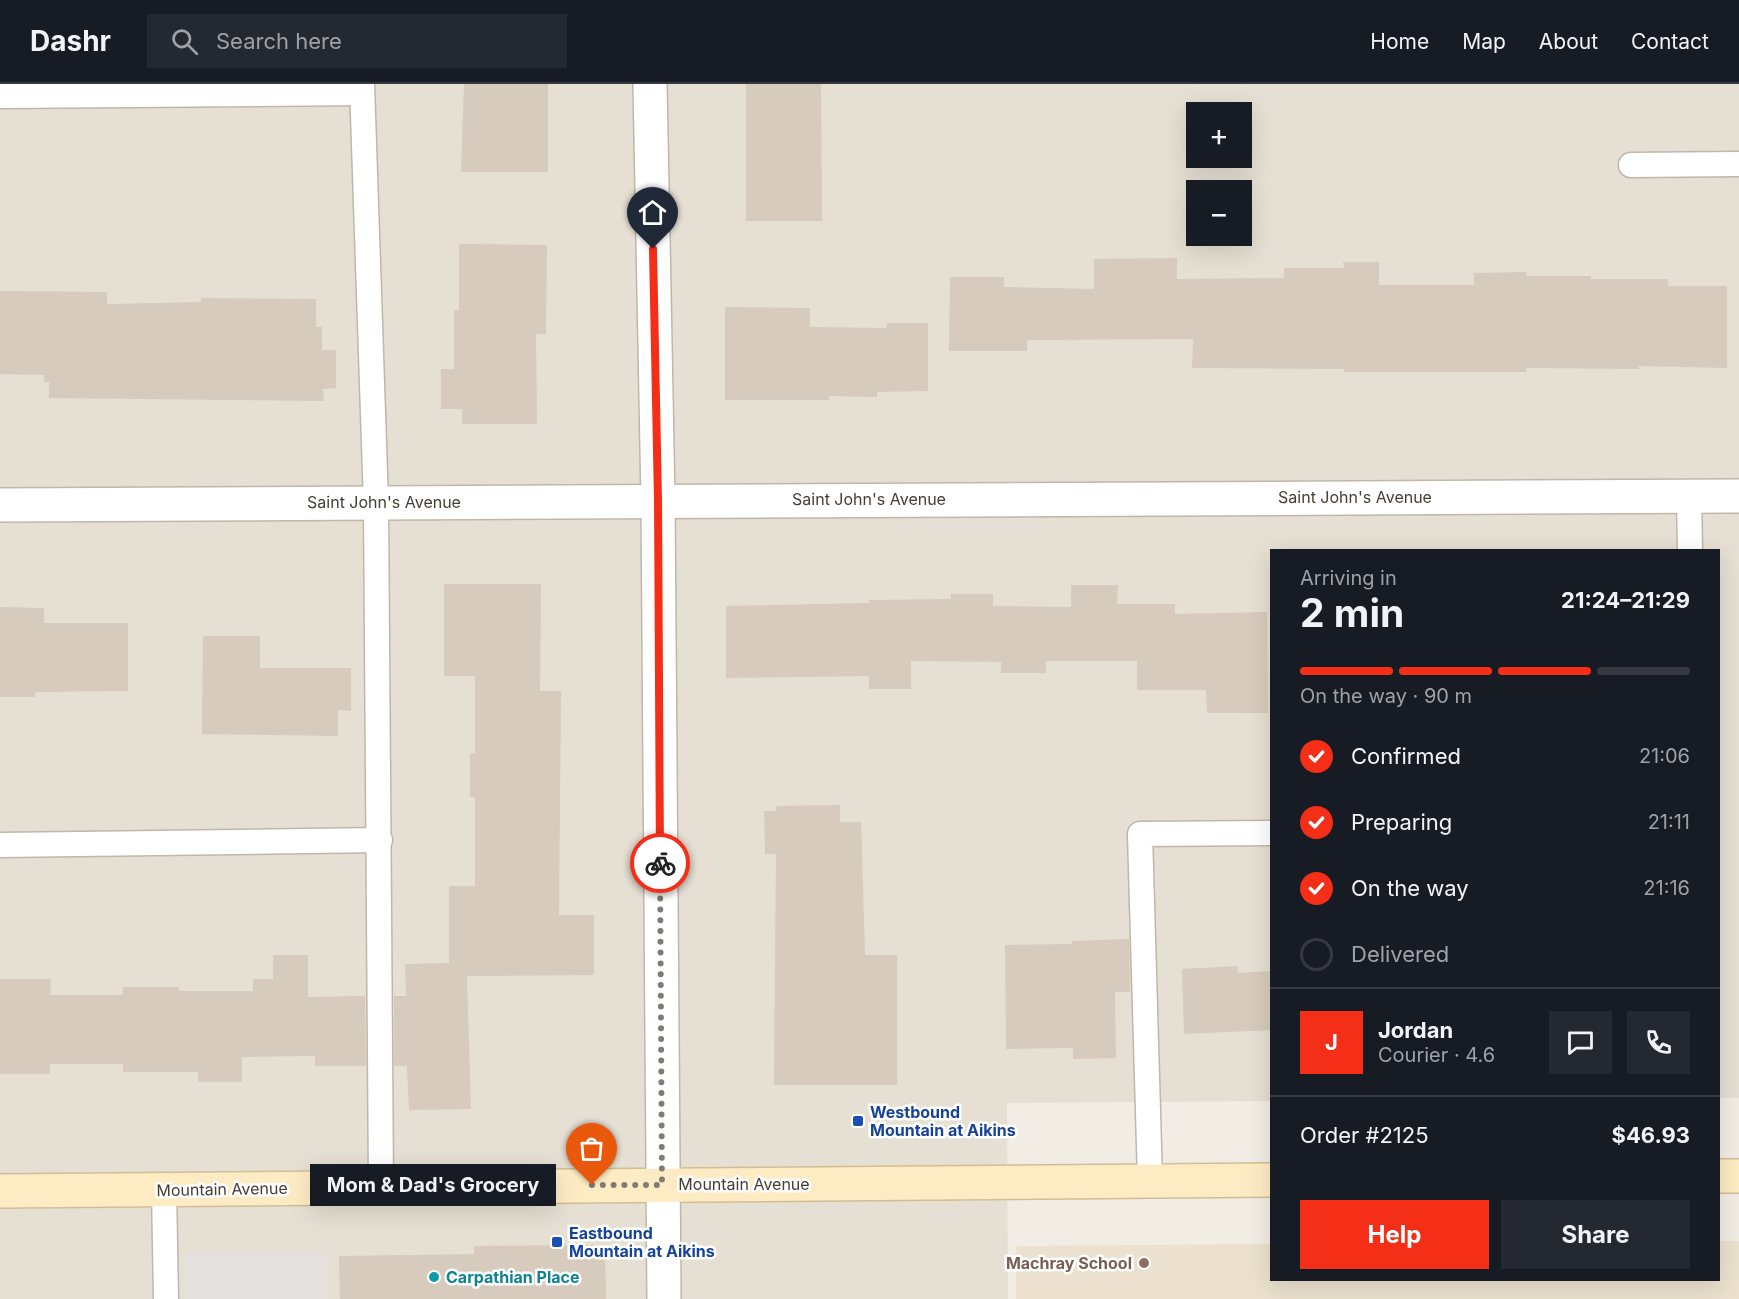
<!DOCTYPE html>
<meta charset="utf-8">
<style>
body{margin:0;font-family:Inter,sans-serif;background:#242831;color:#f1f3f6;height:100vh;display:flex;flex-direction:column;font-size:22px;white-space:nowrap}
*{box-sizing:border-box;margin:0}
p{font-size:20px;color:#9ea1a6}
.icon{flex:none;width:33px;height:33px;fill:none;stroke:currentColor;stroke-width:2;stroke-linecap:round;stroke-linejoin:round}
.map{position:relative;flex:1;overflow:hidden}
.side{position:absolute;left:1270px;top:465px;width:450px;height:732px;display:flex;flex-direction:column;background:#171b24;border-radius:0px;box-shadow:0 6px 24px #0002}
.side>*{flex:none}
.tools{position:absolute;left:1186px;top:18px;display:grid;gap:12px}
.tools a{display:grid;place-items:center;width:66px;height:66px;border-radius:0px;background:#171b24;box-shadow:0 6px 24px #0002;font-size:30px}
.pin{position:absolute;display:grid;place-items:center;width:51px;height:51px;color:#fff;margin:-62px -26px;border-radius:50% 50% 50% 0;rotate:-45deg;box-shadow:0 0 6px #0007}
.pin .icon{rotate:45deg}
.courier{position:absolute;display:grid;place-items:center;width:60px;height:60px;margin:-30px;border:4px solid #f52e18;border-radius:50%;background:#fff;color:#222;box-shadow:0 2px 8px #0007}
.bubble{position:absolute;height:42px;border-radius:0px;background:#171b24;box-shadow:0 6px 24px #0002;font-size:20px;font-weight:700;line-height:42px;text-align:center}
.overview em{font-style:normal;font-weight:700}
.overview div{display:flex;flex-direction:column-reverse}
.overview{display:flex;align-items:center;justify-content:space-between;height:102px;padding:0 30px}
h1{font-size:39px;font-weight:700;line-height:45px}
.bar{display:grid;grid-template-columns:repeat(4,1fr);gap:9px 6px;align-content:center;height:72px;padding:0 30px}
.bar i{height:8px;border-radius:4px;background:#363941}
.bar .current{background:#f52e18}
.bar p{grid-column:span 4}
.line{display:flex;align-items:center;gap:15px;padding:0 30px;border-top:2px solid #363941}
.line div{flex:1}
.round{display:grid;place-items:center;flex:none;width:63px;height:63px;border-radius:0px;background:#242831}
ol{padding:0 30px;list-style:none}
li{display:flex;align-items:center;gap:18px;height:66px}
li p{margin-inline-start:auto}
li .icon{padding:6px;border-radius:50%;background:#f52e18;color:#fff;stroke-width:4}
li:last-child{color:#9ea1a6}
li i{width:33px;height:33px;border:3px solid #363941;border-radius:50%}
.action{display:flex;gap:12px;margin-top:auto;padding:12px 30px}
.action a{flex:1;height:69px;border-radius:0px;background:#f52e18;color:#fff;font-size:24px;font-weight:700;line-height:69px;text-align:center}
.action a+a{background:#242831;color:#f1f3f6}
header{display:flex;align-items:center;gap:36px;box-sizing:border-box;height:84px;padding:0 30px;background:#171b24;border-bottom:2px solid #363941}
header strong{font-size:28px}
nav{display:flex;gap:33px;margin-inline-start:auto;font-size:21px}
.search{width:420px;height:54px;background:#242831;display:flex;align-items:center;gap:15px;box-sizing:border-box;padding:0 21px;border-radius:0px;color:#9ea1a6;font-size:22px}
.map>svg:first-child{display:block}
</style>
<header>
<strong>Dashr</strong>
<div class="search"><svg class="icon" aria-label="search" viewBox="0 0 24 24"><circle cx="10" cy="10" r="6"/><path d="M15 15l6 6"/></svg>Search here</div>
<nav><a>Home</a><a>Map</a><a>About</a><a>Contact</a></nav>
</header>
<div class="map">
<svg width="1739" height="1215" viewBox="0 0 1739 1215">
<rect width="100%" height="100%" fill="#f2ede4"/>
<path fill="#e6dfd3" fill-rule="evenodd" d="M 0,0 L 1739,0 L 1739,1014 L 1719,1014 L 1719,466 L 1272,466 L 1272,1017 L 1007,1019 L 1008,1215 L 0,1215 ZM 1197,28 L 1242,28 L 1242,74 L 1197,74 ZM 1197,106 L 1242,106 L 1242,152 L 1197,152 Z"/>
<polygon fill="#ebe1ce" points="1719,1157 1739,1157 1739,1215 1016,1215 1016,1162 1272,1160 1272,1196 1719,1196"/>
<polygon fill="#e3e0dd" points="325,1167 325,1215 184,1215 184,1169"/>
<g fill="#d6cbbd">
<polygon points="464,0 548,0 548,88 461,88"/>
<polygon points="746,0 821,0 822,137 746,137"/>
<polygon points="459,160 547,161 546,250 536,250 537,340 462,340 462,325 441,325 441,285 454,285 454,226 459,226"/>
<polygon points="1177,174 1177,195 1284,194 1284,184 1344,184 1343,178 1379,178 1379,201 1474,201 1474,189 1526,188 1526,192 1591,192 1591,195 1668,195 1668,202 1727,202 1727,284 1639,282 1639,285 1526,284 1526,288 1344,288 1344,285 1192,284 1193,255 1027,256 1027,267 949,267 950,193 1004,193 1004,203 1094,205 1094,175"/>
<polygon points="0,207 107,208 107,220 201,218 201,214 316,215 316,243 322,243 322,266 336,266 336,304 323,305 324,317 49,314 49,298 44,298 44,291 0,290"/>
<polygon points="725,223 810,224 810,243 887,244 887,239 928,239 928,307 877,308 877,313 829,312 829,316 725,316"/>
<polygon points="444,500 541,500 540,607 561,607 559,831 594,831 594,891 467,892 471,1025 409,1026 407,982 394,982 394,912 406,912 405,880 449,879 449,802 475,802 475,713 470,713 470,669 475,669 475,592 444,592"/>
<polygon points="1071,501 1118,501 1117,520 1175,520 1175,530 1267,528 1268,629 1207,629 1206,606 1137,606 1137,577 1046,577 1046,589 1001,589 1001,578 911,577 911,605 869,605 869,592 726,594 726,522 869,519 869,516 951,515 951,510 993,510 993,522 1071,523"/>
<polygon points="0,523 44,524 44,539 128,539 128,607 35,608 35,613 0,613"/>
<polygon points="203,552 260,552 260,584 351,584 351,627 338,626 338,652 202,650"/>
<polygon points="840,721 840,738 861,738 865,871 897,871 897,1001 774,1001 776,770 765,770 764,727 776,727 776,722"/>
<polygon points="1129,855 1130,908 1115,908 1116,974 1073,975 1073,964 1006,965 1005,861 1072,860 1072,857"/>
<polygon points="273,871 308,871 308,913 365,912 366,982 315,982 315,972 242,973 242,998 198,998 198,988 123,988 123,980 50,980 50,990 0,990 0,895 51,895 50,911 123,911 123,903 179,903 179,907 253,907 253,895 273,895"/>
<polygon points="1237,882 1238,889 1272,887 1272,946 1184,950 1182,885"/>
<polygon points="595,1161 605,1172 606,1215 340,1215 339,1172 474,1170 474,1162"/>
</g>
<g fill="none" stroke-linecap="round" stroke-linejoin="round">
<defs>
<g id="service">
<polyline points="362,0 376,419 381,1103"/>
<polyline points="0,12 362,9"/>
<polyline points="1631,81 1739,80"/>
<polyline points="1689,412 1690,466"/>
<polyline points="0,761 380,756"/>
<polyline points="1150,1097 1140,750 1272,749"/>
<polyline points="164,1105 166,1215"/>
</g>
<g id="minor">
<polyline points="650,0 658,416 664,1215"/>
<polyline points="0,421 1739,412"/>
</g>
<g id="secondary">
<polyline points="1719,1092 1739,1092"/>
<polyline points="0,1107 1272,1096"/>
</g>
</defs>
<use href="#service" stroke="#c0b7aa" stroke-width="27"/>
<use href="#minor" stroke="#c0b7aa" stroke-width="36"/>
<use href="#secondary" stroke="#d1be95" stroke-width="36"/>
<use href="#service" stroke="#fff" stroke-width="24"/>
<use href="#minor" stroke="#fff" stroke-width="33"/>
<use href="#secondary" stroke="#fdecc3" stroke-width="33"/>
</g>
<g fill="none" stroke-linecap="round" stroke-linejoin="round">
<polyline stroke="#817b72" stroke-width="6" stroke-dasharray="0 10.8" points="592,1101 662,1101 660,779"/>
<polyline stroke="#f52e18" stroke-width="8" points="653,165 658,416 660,779"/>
</g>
<g fill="#1a4fb4" stroke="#fff" stroke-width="2">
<rect x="852" y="1031" width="12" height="12" rx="3"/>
<rect x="551" y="1152" width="12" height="12" rx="3"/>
</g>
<circle fill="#8d6e63" stroke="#fff" stroke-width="2" cx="1144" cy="1179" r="6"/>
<circle fill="#0f9aa8" stroke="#fff" stroke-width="2" cx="434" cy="1193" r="6"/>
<g text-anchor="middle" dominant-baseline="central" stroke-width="5" stroke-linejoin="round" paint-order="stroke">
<g font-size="16" fill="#443d34" stroke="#fff">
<text x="1355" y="413">Saint John's Avenue</text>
<text x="869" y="415">Saint John's Avenue</text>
<text x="384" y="418">Saint John's Avenue</text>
<text x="744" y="1100">Mountain Avenue</text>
<text transform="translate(222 1105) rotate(-1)">Mountain Avenue</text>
</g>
<g font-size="16" font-weight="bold" fill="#164399" stroke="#fff" text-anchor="start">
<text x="870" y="1028">Westbound<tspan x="870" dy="18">Mountain at Aikins</tspan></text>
<text x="569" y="1149">Eastbound<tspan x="569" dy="18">Mountain at Aikins</tspan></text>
</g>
<g font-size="16" font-weight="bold" fill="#785e54" stroke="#fff" text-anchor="end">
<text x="1132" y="1179">Machray School</text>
</g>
<g font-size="16" font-weight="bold" fill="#0d838f" stroke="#fff" text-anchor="start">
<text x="446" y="1193">Carpathian Place</text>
</g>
</g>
</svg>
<div class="tools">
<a>+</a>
<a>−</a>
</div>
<div class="pin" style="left:592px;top:1101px;background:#ea580c"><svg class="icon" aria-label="bag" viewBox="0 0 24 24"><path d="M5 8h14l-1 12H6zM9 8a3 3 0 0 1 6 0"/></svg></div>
<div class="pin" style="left:653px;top:165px;background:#1f2937"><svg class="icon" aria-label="home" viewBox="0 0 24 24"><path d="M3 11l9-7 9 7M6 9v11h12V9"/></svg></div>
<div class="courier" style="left:660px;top:779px"><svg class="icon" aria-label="bike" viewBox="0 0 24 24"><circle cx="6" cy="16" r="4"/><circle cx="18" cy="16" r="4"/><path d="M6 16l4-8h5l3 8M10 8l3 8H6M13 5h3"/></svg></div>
<div class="bubble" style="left:310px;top:1080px;width:246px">Mom &amp; Dad's Grocery</div>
<section class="side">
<div class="overview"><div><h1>2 min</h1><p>Arriving in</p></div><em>21:24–21:29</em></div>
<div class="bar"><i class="current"></i><i class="current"></i><i class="current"></i><i></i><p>On the way · 90 m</p></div>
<ol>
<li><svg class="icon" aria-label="check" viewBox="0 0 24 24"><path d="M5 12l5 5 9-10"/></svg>Confirmed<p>21:06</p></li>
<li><svg class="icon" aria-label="check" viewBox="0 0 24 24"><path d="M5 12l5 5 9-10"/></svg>Preparing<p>21:11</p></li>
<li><svg class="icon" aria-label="check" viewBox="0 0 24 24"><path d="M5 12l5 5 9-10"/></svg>On the way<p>21:16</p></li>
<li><i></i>Delivered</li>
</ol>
<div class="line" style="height:108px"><b class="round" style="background:#f52e18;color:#fff">J</b><div><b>Jordan</b><p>Courier · 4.6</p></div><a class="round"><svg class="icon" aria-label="chat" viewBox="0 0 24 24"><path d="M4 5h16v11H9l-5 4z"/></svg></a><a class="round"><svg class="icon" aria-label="phone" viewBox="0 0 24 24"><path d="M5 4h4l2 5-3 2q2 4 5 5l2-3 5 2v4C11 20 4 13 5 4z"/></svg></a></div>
<div class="line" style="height:78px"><div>Order #2125</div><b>$46.93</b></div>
<div class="action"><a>Help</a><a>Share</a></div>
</section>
</div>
